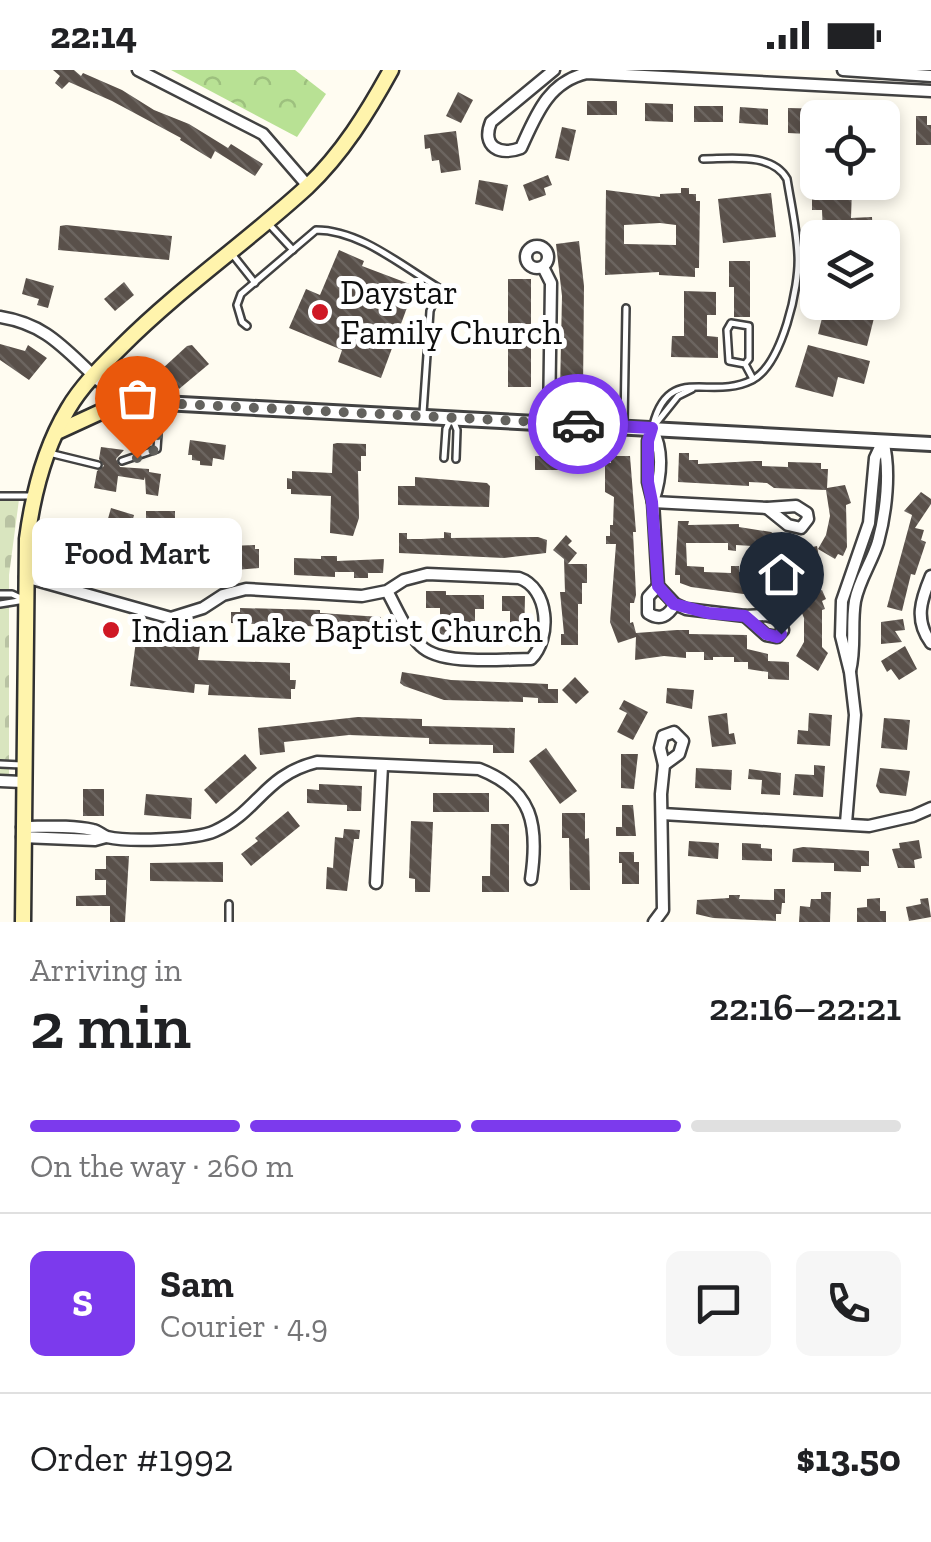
<!DOCTYPE html>
<meta charset="utf-8">
<style>
body{margin:0;font-family:"Zilla Slab",serif;background:#f6f6f6;color:#202124;height:100vh;display:flex;flex-direction:column;font-size:38px;white-space:nowrap}
*{box-sizing:border-box;margin:0}
p{font-size:32px;color:#757577}
.icon{flex:none;width:55px;height:55px;fill:none;stroke:currentColor;stroke-width:2;stroke-linecap:round;stroke-linejoin:round}
.map{position:relative;height:852px;overflow:hidden}
.sheet{display:flex;flex-direction:column;background:#fff;flex:1}
.sheet>*{flex:none}
.fabs{position:absolute;left:800px;top:30px;display:grid;gap:20px}
.fabs a{display:grid;place-items:center;width:100px;height:100px;border-radius:15px;background:#fff;box-shadow:0 5px 15px #0003;font-size:50px}
.pin{position:absolute;display:grid;place-items:center;width:85px;height:85px;color:#fff;margin:-102px -42px;border-radius:50% 50% 50% 0;rotate:-45deg;box-shadow:0 0 10px #0007}
.pin .icon{rotate:45deg}
.courier{position:absolute;display:grid;place-items:center;width:100px;height:100px;margin:-50px;border:8px solid #7c3aed;border-radius:50%;background:#fff;color:#222;box-shadow:0 2px 12px #0007}
.bubble{position:absolute;height:70px;border-radius:15px;background:#fff;box-shadow:0 5px 15px #0003;font-size:32px;font-weight:600;line-height:70px;text-align:center}
.overview em{font-style:normal;font-weight:600}
.overview div{display:flex;flex-direction:column-reverse}
.overview{display:flex;align-items:center;justify-content:space-between;height:170px;padding:0 30px}
h1{font-size:65px;font-weight:600;line-height:75px}
.bar{display:grid;grid-template-columns:repeat(4,1fr);gap:15px 10px;align-content:center;height:120px;padding:0 30px}
.bar i{height:12px;border-radius:8px;background:#e0e0e0}
.bar .on{background:#7c3aed}
.bar p{grid-column:span 4}
.line{display:flex;align-items:center;gap:25px;padding:0 30px;border-top:2px solid #e0e0e0}
.line div{flex:1}
.round{display:grid;place-items:center;flex:none;width:105px;height:105px;border-radius:15px;background:#f6f6f6}
.status{display:flex;justify-content:space-between;align-items:center;height:70px;padding:0 50px;background:#fff;direction:ltr}
.status svg{height:28px;fill:currentColor}
.map>svg:first-child{display:block}
</style>
<div class="status"><b>22:14</b><svg viewBox="0 0 49 12"><path d="M0 12V9h3v3zM5 12V6h3v6zM10 12V3h3v9zM15 12V0h3v12zM26 1h20v11H26zM47 4h2v5h-2z"/></svg></div>
<div class="map">
<svg width="931" height="852" viewBox="0 0 931 852">
<defs>
<pattern id="forest-crowns" width="20" height="18" patternUnits="userSpaceOnUse" patternTransform="scale(2.5)"><rect width="20" height="18" fill="#b8e194"/><path d="M2 6a3 3 0 1 1 6 0M12 15a3 3 0 1 1 6 0" fill="none" stroke="#9dc07e"/></pattern>
<pattern id="cemetery-stones" width="16" height="16" patternUnits="userSpaceOnUse" patternTransform="scale(2.5)"><rect width="16" height="16" fill="#d9e5bf"/><path d="M2 7V4a2 2 0 0 1 4 0v3zM10 15v-3a2 2 0 0 1 4 0v3z" fill="#b9c3a3"/></pattern>
<pattern id="building-back-hatch" width="6" height="6" patternUnits="userSpaceOnUse" patternTransform="scale(2.5)"><rect width="6" height="6" fill="#59504a"/><path d="M-1 5l2 2M0 0l6 6M5-1l2 2" fill="none" stroke="#6c6560"/></pattern>
</defs>
<rect width="100%" height="100%" fill="#fffcf1"/>
<polygon fill="url(#forest-crowns)" points="171,0 295,0 326,24 297,67"/>
<polygon fill="url(#cemetery-stones)" points="0,421 20,422 9,505 9,705 0,705"/>
<g fill="url(#building-back-hatch)" fill-rule="evenodd">
<polygon points="53,0 74,0 81,6 83,3 122,20 154,40 189,54 228,78 231,74 263,94 255,106 215,81 211,89 180,70 181,68 112,31 69,12 62,19 55,13 60,6"/>
<polygon points="458,22 473,30 461,53 446,46"/>
<rect x="587" y="31" width="30" height="14"/>
<polygon points="645,33 673,34 673,52 645,51"/>
<rect x="694" y="36" width="29" height="16"/>
<polygon points="740,37 768,39 768,55 739,53"/>
<polygon points="788,38 826,39 825,48 818,48 818,58 808,58 808,64 788,63"/>
<polygon points="916,46 927,46 927,55 931,55 931,75 916,75"/>
<polygon points="562,57 576,60 569,91 555,88"/>
<polygon points="456,61 461,100 441,103 439,90 432,91 430,78 425,79 424,65"/>
<polygon points="548,105 552,115 544,118 546,125 529,131 523,115"/>
<polygon points="479,110 508,115 503,141 475,134"/>
<polygon points="812,112 828,112 828,119 852,119 851,148 872,147 873,168 859,168 858,163 823,165 822,140 812,140"/>
<path d="M 681,118 L 689,118 L 689,124 L 696,124 L 696,131 L 700,131 L 699,198 L 695,198 L 695,207 L 659,205 L 659,202 L 605,205 L 606,120 L 660,127 L 660,124 L 681,123 ZM 660,153 L 676,155 L 676,175 L 624,174 L 624,155 Z"/>
<polygon points="771,123 776,167 723,173 718,129"/>
<polygon points="66,155 172,166 169,190 58,180 60,156"/>
<polygon points="579,171 584,216 583,321 560,321 562,226 556,174"/>
<polygon points="339,180 364,191 362,196 415,216 381,308 338,292 342,280 289,258 306,219 320,225"/>
<polygon points="729,191 750,191 750,247 734,247 734,217 729,217"/>
<polygon points="26,208 54,216 48,238 37,235 39,229 22,224"/>
<rect x="508" y="209" width="23" height="45"/>
<polygon points="124,212 134,225 115,241 104,229"/>
<polygon points="684,221 716,222 716,245 707,245 707,266 718,267 718,288 671,287 672,266 684,266"/>
<polygon points="826,232 878,232 867,276 818,264"/>
<rect x="508" y="272" width="23" height="45"/>
<polygon points="0,274 25,281 28,275 47,288 29,310 0,290"/>
<polygon points="192,275 209,294 179,319 162,299 187,276"/>
<polygon points="808,275 870,291 864,314 838,307 833,327 795,317"/>
<polygon points="190,370 226,375 224,390 213,388 212,396 200,395 200,391 192,390 192,385 188,385"/>
<polygon points="337,373 366,374 366,386 361,386 361,401 358,401 359,448 353,466 330,463 331,426 291,424 291,419 287,419 287,408 292,409 292,401 332,403 333,374"/>
<polygon points="101,377 124,380 116,389 120,397 149,399 149,402 161,404 158,426 146,424 145,407 144,410 118,406 116,422 94,418 97,401 104,396 99,389"/>
<polygon points="679,383 689,383 689,390 698,390 698,394 754,391 762,391 762,396 788,397 788,392 821,393 821,399 828,399 827,418 845,415 851,433 846,435 847,477 843,486 838,484 835,489 818,479 826,465 830,446 826,420 774,418 767,413 749,412 749,416 678,412"/>
<rect x="535" y="386" width="35" height="14"/>
<polygon points="611,386 630,386 636,462 633,462 636,525 634,533 630,533 630,553 633,552 636,563 677,560 689,560 689,564 747,565 747,579 768,584 768,591 789,592 789,610 768,609 768,602 748,599 748,592 734,592 734,587 713,587 713,590 704,590 704,582 686,582 686,588 664,586 635,590 636,567 618,573 610,552 616,474 606,474 606,466 610,466 610,455 613,455 614,427 605,422 605,393 611,393"/>
<polygon points="415,407 487,413 490,416 489,437 398,435 398,416 415,416"/>
<polygon points="921,422 931,429 931,434 915,458 924,460 921,470 926,472 915,505 911,504 902,541 887,537 912,445 904,441"/>
<polygon points="111,438 134,445 127,472 142,477 136,498 121,493 116,509 93,502"/>
<rect x="146" y="441" width="29" height="17"/>
<polygon points="678,451 689,451 688,455 739,454 739,457 771,462 776,465 775,472 785,472 786,476 804,479 817,476 821,499 802,503 800,495 782,495 782,491 776,491 776,480 752,480 752,476 736,475 736,481 728,480 728,473 686,473 687,496 704,497 704,502 731,503 731,496 739,496 739,502 749,502 749,505 796,511 796,531 691,517 680,513 680,505 675,505"/>
<polygon points="444,462 451,463 451,468 538,467 547,470 546,483 504,488 399,483 399,463 407,463 407,469 421,469 444,468"/>
<polygon points="566,465 572,471 568,475 577,483 568,494 587,494 587,513 582,513 582,534 578,534 578,575 561,575 561,564 564,564 560,522 565,522 564,489 553,480"/>
<polygon points="220,472 229,472 229,476 255,475 255,479 259,479 259,498 200,503 200,513 182,513 182,486 201,486 201,481 220,481"/>
<polygon points="321,486 337,486 337,491 384,489 383,503 368,503 368,508 354,508 354,502 335,502 335,507 294,505 294,488 321,489"/>
<polygon points="822,520 826,529 822,531 825,539 822,540 822,577 828,583 818,601 796,586 804,572 804,548 796,529"/>
<polygon points="426,521 446,521 446,525 484,525 484,539 475,539 475,555 493,557 510,557 510,541 502,541 502,526 525,526 524,573 441,569 441,565 433,565 433,553 440,553 440,538 426,538"/>
<polygon points="240,538 320,540 320,543 381,547 380,561 331,563 331,557 231,553 231,542 240,542"/>
<polygon points="903,549 905,560 895,561 902,572 881,574 881,552"/>
<polygon points="136,571 200,575 198,590 290,593 290,610 296,610 295,619 291,619 291,629 208,625 209,615 195,614 194,623 130,616"/>
<polygon points="905,576 917,599 899,610 891,599 887,602 881,591"/>
<polygon points="402,602 451,610 548,614 548,619 558,619 558,633 538,633 538,628 523,627 523,632 444,630 404,616 400,613"/>
<polygon points="575,607 589,622 576,634 562,620"/>
<polygon points="667,618 694,620 692,639 666,633"/>
<polygon points="624,630 648,642 633,670 617,662 627,643 619,639"/>
<polygon points="727,643 729,664 734,663 736,674 712,677 708,646"/>
<polygon points="809,643 832,645 830,676 797,674 798,660 808,661"/>
<polygon points="358,647 422,649 422,656 515,658 514,683 493,683 493,675 429,674 429,668 349,665 284,672 285,682 260,685 258,658"/>
<polygon points="884,648 910,650 907,680 881,678"/>
<polygon points="546,678 577,721 560,734 529,691"/>
<polygon points="245,684 257,698 216,734 204,720"/>
<polygon points="621,684 638,684 634,719 621,718"/>
<polygon points="814,695 825,696 823,727 793,725 795,704 814,705"/>
<polygon points="696,698 732,700 731,720 695,718"/>
<polygon points="880,698 910,701 906,726 880,723 876,716"/>
<polygon points="749,699 781,703 780,725 761,724 762,710 748,709"/>
<polygon points="319,714 362,716 361,741 347,741 347,735 307,733 307,719 319,720"/>
<rect x="83" y="719" width="21" height="27"/>
<rect x="433" y="723" width="56" height="19"/>
<polygon points="146,724 192,728 191,749 144,745"/>
<polygon points="622,735 633,735 636,766 616,766 616,757 622,757"/>
<polygon points="288,741 300,756 251,796 241,784 258,771 255,768"/>
<polygon points="562,743 585,743 585,769 589,768 590,820 570,820 569,768 562,768"/>
<polygon points="411,751 433,752 430,822 415,822 415,809 409,808"/>
<polygon points="491,754 509,754 509,822 482,822 482,806 490,806"/>
<polygon points="344,759 360,760 359,769 354,769 347,821 326,819 327,797 333,798 335,767 343,768"/>
<polygon points="919,770 922,788 914,790 915,798 898,798 892,779 900,778 899,773"/>
<polygon points="689,771 719,773 718,789 688,786"/>
<polygon points="742,773 761,774 761,778 772,779 772,791 742,790"/>
<polygon points="803,777 869,781 869,796 861,796 861,802 834,801 834,793 792,792 793,779"/>
<polygon points="619,782 634,782 634,792 639,792 639,814 622,814 622,793 619,793"/>
<polygon points="106,786 129,786 125,852 110,852 110,836 76,836 76,826 106,825 106,810 95,810 95,799 106,799"/>
<polygon points="223,792 223,812 150,811 150,793"/>
<polygon points="774,819 785,819 785,833 782,833 781,844 776,844 776,851 713,848 696,844 697,830 729,828 729,825 740,825 739,829 774,830"/>
<polygon points="821,822 831,822 830,852 799,852 800,836 810,837 811,829 821,829"/>
<polygon points="880,828 880,841 886,841 886,852 857,852 857,838 867,837 867,829"/>
<polygon points="928,828 931,847 909,851 906,837 921,834 920,829"/>
</g>
<g fill="none" stroke-linecap="round" stroke-linejoin="round">
<defs>
<g id="service">
<polyline points="268,153 293,180"/>
<polyline points="232,184 255,213"/>
<path d="M 247,256 L 242,252 L 237,235 L 241,224 L 316,160 C 360,160 402,196 439,218 L 430,241 L 423,343"/>
<polyline points="745,294 749,289 749,256 731,253 727,260 729,291 745,294 753,309"/>
<polyline points="453,350 457,360 456,389"/>
<polyline points="624,354 626,238"/>
<path d="M 653,355 C 669,293 710,331 752,310 C 782,295 800,216 798,185 C 797,160 791,134 787,109 C 772,82 730,89 703,89"/>
<polyline points="654,356 678,326 692,319"/>
<polyline points="49,383 98,395"/>
<polyline points="444,388 446,359 450,350"/>
<polyline points="122,391 157,379 160,334"/>
<polyline points="0,426 30,426"/>
<polyline points="0,524 12,524 25,530 0,534"/>
<polyline points="0,694 22,695"/>
<polyline points="229,834 229,852"/>
</g>
<g id="minor">
<polyline points="138,0 263,64 308,116"/>
<path d="M 554,0 L 491,52 C 481,77 500,86 521,78 C 536,45 548,12 587,3 L 931,21"/>
<polyline points="843,0 931,6"/>
<circle cx="537" cy="187" r="11"/>
<polyline points="543,197 551,213 549,353"/>
<path d="M 0,247 C 44,254 62,276 93,305"/>
<polyline points="652,358 648,371 648,412 653,432 658,516 675,534 686,539 745,546"/>
<path d="M 652,358 C 664,381 661,408 653,432"/>
<polyline points="653,432 767,438"/>
<polygon points="796,436 807,443 808,449 801,458 788,455 767,438"/>
<path d="M 931,506 C 921,530 914,550 931,573"/>
<path d="M 25,507 L 171,548 L 203,538 L 223,525 L 246,519 L 362,526 L 387,521 L 404,510 L 427,504 L 519,508 C 549,518 552,568 531,589 C 503,589 441,596 421,576 C 406,562 397,539 387,521"/>
<path d="M 658,516 L 648,527 L 648,543 C 660,551 668,546 675,534"/>
<polygon points="766,545 780,549 783,560 777,567 766,565 745,546"/>
<path d="M 850,601 C 856,577 851,555 855,531 C 859,510 872,492 878,472 C 886,443 891,400 883,371"/>
<polygon points="674,662 683,671 679,684 664,695 660,678 663,666"/>
<polyline points="0,711 22,712"/>
<polyline points="662,744 869,756 913,746 931,738"/>
<polyline points="846,753 855,645 850,602 841,566 842,531 869,453 875,388 883,371"/>
<path d="M 22,757 C 45,757 71,755 93,760 C 98,761 102,765 107,767 C 129,772 195,770 215,761 C 258,742 264,705 317,692 L 479,699 C 533,720 539,755 531,809"/>
<polyline points="22,767 95,770 106,767"/>
<polyline points="376,813 382,696"/>
<polyline points="654,852 663,840 661,724 664,695"/>
</g>
<polyline id="tertiary" points="93,305 117,323 144,332 931,374"/>
<g id="secondary">
<polyline points="57,362 107,339 144,332"/>
<path d="M 23,852 L 27,469 C 33,423 44,379 68,339 C 82,315 103,295 122,276 C 180,218 247,172 307,117 C 342,84 368,42 391,0"/>
</g>
</defs>
<use href="#service" stroke="#424242" stroke-width="10"/>
<use href="#minor" stroke="#424242" stroke-width="15"/>
<use href="#tertiary" stroke="#424242" stroke-width="18"/>
<use href="#secondary" stroke="#313131" stroke-width="19"/>
<use href="#service" stroke="#fff" stroke-width="5"/>
<use href="#minor" stroke="#fff" stroke-width="10"/>
<use href="#tertiary" stroke="#fff" stroke-width="12"/>
<use href="#secondary" stroke="#fff4ac" stroke-width="14"/>
</g>
<g fill="none" stroke-linecap="round" stroke-linejoin="round">
<polyline stroke="#63625e" stroke-width="10" stroke-dasharray="0 18" points="137,388 157,379 160,333 578,354"/>
<polyline stroke="#7c3aed" stroke-width="12" points="578,354 652,358 648,371 648,412 652,432 658,516 674,534 708,543 745,546 766,564 777,567 781,564"/>
</g>
<g fill="#cf1825" stroke="#fff" stroke-width="4">
<circle cx="320" cy="242" r="10"/>
<circle cx="111" cy="560" r="10"/>
</g>
<g text-anchor="middle" dominant-baseline="central" stroke-width="10" stroke-linejoin="round" paint-order="stroke">
<g font-size="35" fill="#0f0f0f" stroke="#fff" text-anchor="start">
<text x="340" y="222">Daystar<tspan x="340" dy="40">Family Church</tspan></text>
<text x="131" y="560">Indian Lake Baptist Church</text>
</g>
</g>
</svg>
<div class="fabs">
<a><svg class="icon" aria-label="locate" viewBox="0 0 24 24"><circle cx="12" cy="12" r="6"/><path d="M12 2v4M12 18v4M2 12h4M18 12h4"/></svg></a>
<a><svg class="icon" aria-label="layers" viewBox="0 0 24 24"><path d="M12 4l9 5-9 5-9-5zM3 14l9 5 9-5"/></svg></a>
</div>
<div class="pin" style="left:137px;top:388px;background:#ea580c"><svg class="icon" aria-label="bag" viewBox="0 0 24 24"><path d="M5 8h14l-1 12H6zM9 8a3 3 0 0 1 6 0"/></svg></div>
<div class="pin" style="left:781px;top:564px;background:#1f2937"><svg class="icon" aria-label="home" viewBox="0 0 24 24"><path d="M3 11l9-7 9 7M6 9v11h12V9"/></svg></div>
<div class="courier" style="left:578px;top:354px"><svg class="icon" aria-label="car" viewBox="0 0 24 24"><path d="M5 17H2v-5l4-1 3-4h7l3 4 3 1v5h-3M9 17h6M6 11h13"/><circle cx="7" cy="17" r="2"/><circle cx="17" cy="17" r="2"/></svg></div>
<div class="bubble" style="left:32px;top:448px;width:210px">Food Mart</div>
</div>
<section class="sheet">
<div class="overview"><div><h1>2 min</h1><p>Arriving in</p></div><em>22:16–22:21</em></div>
<div class="bar"><i class="on"></i><i class="on"></i><i class="on"></i><i></i><p>On the way · 260 m</p></div>
<div class="line" style="height:180px"><b class="round" style="background:#7c3aed;color:#fff">S</b><div><b>Sam</b><p>Courier · 4.9</p></div><a class="round"><svg class="icon" aria-label="chat" viewBox="0 0 24 24"><path d="M4 5h16v11H9l-5 4z"/></svg></a><a class="round"><svg class="icon" aria-label="phone" viewBox="0 0 24 24"><path d="M5 4h4l2 5-3 2q2 4 5 5l2-3 5 2v4C11 20 4 13 5 4z"/></svg></a></div>
<div class="line" style="height:130px"><div>Order #1992</div><b>$13.50</b></div>
</section>
